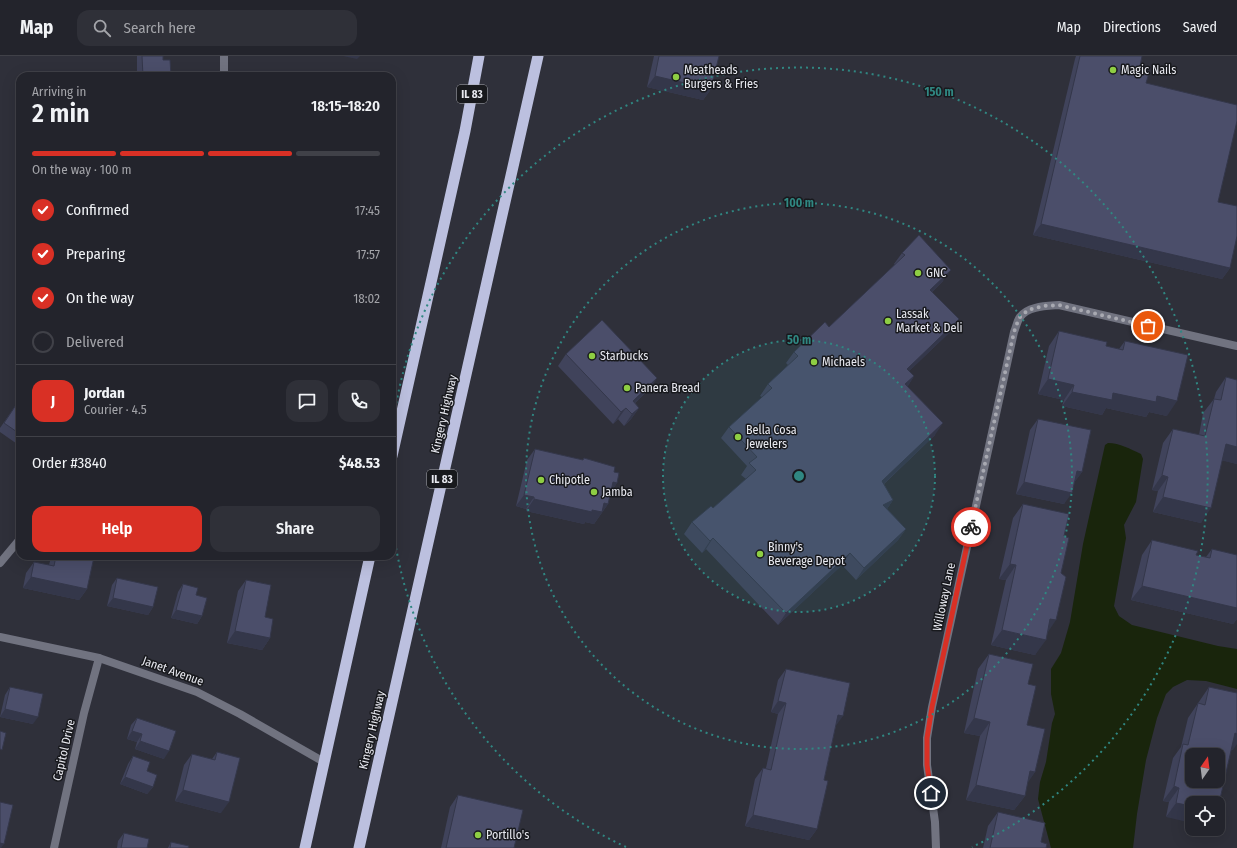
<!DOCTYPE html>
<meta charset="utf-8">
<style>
body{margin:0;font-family:"Fira Sans Condensed",sans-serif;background:#2f3038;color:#f1f3f6;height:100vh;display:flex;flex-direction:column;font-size:15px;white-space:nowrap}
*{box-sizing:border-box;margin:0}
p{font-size:13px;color:#a3a4a9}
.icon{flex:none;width:22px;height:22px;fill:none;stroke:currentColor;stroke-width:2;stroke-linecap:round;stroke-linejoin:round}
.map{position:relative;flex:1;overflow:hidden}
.side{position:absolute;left:16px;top:16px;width:380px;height:488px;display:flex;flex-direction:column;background:#23242c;border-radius:12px;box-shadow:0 4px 16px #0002,0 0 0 1px #404148}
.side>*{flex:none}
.needle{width:26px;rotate:14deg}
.buttons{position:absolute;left:1185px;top:692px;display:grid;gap:8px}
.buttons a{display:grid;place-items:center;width:40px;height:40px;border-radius:8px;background:#23242c;box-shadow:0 4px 16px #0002,0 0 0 1px #404148;font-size:20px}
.pin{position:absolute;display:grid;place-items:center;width:34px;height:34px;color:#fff;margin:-17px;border:2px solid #fff;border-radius:50%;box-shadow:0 1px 4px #0007}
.courier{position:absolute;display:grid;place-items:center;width:40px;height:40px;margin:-20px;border:3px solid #d93025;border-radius:50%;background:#fff;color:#222;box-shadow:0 1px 5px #0007}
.headline em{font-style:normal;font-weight:600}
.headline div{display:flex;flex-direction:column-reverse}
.headline{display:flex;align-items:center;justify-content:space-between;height:68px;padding:0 16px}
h1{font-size:26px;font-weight:600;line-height:30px}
.bar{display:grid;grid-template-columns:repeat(4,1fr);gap:6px 4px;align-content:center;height:48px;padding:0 16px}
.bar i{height:5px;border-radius:3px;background:#404148}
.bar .current{background:#d93025}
.bar p{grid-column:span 4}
.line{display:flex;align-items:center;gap:10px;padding:0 16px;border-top:1px solid #404148}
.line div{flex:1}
.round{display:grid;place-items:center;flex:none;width:42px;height:42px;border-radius:12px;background:#2f3038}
ol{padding:0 16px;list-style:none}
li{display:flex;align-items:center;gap:12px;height:44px}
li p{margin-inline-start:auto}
li .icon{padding:4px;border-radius:50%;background:#d93025;color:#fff;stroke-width:4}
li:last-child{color:#a3a4a9}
li i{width:22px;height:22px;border:2px solid #404148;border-radius:50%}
.button{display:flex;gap:8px;margin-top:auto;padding:8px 16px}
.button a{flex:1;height:46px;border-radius:12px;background:#d93025;color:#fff;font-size:16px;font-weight:600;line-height:46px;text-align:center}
.button a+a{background:#2f3038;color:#f1f3f6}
header{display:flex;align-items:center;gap:24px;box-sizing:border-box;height:56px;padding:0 20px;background:#23242c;border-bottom:1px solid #404148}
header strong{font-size:19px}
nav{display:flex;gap:22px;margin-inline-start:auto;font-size:14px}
.search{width:280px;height:36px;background:#2f3038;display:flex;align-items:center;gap:10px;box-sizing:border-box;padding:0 14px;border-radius:12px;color:#a3a4a9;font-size:15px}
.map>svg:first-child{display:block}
</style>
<header>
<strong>Map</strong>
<div class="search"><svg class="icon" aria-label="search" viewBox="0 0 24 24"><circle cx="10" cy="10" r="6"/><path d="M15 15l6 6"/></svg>Search here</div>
<nav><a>Map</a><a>Directions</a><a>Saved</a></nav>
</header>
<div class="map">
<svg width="1237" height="792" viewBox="0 0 1237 792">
<rect width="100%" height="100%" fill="#2f303a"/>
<path fill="#19250c" d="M 1108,387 C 1120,387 1130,393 1141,398 L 1143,403 L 1136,446 L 1124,469 L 1126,482 L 1114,550 L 1119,560 L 1132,569 L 1218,590 L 1237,593 L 1237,633 L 1206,625 L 1187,624 L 1173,631 L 1166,638 L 1157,662 L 1146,704 L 1137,758 L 1133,792 L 1051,792 L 1038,743 L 1040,726 L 1046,706 L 1052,667 L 1055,658 L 1051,638 L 1051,613 L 1061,597 L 1070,566 L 1083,488 L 1105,389 Z"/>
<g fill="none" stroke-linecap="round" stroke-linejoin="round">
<g stroke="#717380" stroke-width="8">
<polyline points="224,0 224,20"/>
<polyline points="0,507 20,483"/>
<polyline points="0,581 99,602 197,636 240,658 324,706"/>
<polyline points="54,792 84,657 99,602"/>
<path d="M 936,792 L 935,766 L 927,709 L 927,682 L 932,651 L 1014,276 C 1016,272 1017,265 1020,261 C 1028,250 1046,250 1059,249 L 1237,290"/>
</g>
<g stroke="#bcc0df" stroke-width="11">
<polyline points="392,400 465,75 479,0"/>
<polyline points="305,792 370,500"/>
<polyline points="359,792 538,0"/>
</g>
</g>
<g fill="#40435b">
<polygon points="137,0 163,0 163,4 171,20 137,20"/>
<polygon points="654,0 719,0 711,33 703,44 647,31"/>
<polygon points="1076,0 1142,0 1139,15 1218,146 1230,212 1222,223 1033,179 1075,3"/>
<polygon points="902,197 943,225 932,236 959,263 951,275 909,315 914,320 907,331 935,379 884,428 893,444 887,453 906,473 898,484 856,524 842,509 778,569 706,493 702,497 684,478 692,466 713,452 746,423 741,419 747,410 721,382 729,371 762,341 760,340 768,328 788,309 786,307 794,296 829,271 895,209 894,208"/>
<polygon points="1059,275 1106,290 1119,293 1125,285 1167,360 1149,356 1146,361 1106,352 1102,359 1062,350 1064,344 1038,338 1049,290"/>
<polygon points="566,298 657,322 649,333 635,347 639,352 631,363 624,370 618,363 613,368 558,310"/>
<polygon points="1226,321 1237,408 1222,404 1201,467 1153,456 1158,435 1152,434 1163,387 1173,373 1199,379 1203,357 1214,343 1216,336"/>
<polygon points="20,343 20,390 0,376 0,372"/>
<polygon points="1038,363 1082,416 1075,425 1064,448 1016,438 1030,374"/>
<polygon points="535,393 583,404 584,402 614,416 617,427 610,437 608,448 594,468 585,466 584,468 526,455 526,453 516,450 527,404"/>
<polygon points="1023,448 1064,480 1047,578 1035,599 991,589 1006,524 999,523 1013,462"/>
<polygon points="1152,484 1196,499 1206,501 1212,493 1237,563 1233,568 1131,544 1142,499"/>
<polygon points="53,500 87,500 87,533 79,544 23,532 26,517 34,506 49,509 50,505"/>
<polygon points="117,522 153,551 148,559 107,550 112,529"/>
<polygon points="246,524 265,561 270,582 262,594 227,587 238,535"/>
<polygon points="183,528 196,539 202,560 197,568 171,562 178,536"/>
<polygon points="989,598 1028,628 1027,669 1035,716 1027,726 1025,740 1014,754 966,744 980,680 964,677 978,613"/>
<polygon points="786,613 836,669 824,724 817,773 809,784 745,770 755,723 763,712 766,712 778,658 771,656 778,624"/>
<polygon points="10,631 33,668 0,661 5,639"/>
<polygon points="1209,631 1233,694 1231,694 1166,761 1169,746 1163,745 1173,702 1181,691 1188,662"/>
<polygon points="137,662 164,703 135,693 137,686 127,683 131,669"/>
<polygon points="217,696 221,757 175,745 184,709 192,698 212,703"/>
<polygon points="133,700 147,715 153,731 147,738 120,728 128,708"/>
<polygon points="458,739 514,792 441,792 450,751"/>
<polygon points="998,756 1041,786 1046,792 983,792 988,770"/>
<polygon points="124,777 147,792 117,792 118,785"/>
<polygon points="171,786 188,792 168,792"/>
</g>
<g fill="#34374a">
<polygon points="343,0 360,0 357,3"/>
<polygon points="655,20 711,33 703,44 647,31"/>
<polygon points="1041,168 1230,212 1222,223 1033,179"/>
<polygon points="951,214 943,225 922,245 930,234"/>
<polygon points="959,263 951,275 899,325 907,313"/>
<polygon points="914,320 907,332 905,328"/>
<polygon points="657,322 649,333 628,353 633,345"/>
<polygon points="1048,323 1074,329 1064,344 1038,338"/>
<polygon points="1072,336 1113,337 1157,340 1177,345 1167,360 1149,356 1146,361 1106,352 1102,359 1062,350"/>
<polygon points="626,352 618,363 613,368 621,356"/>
<polygon points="639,352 631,363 624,370 632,358"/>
<polygon points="943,367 935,379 874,437 882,425"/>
<polygon points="1226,388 1237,391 1237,408 1215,403"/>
<polygon points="1077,415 1082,416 1074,427"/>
<polygon points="1162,419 1168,421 1158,435 1152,434"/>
<polygon points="613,426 617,427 609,438"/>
<polygon points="1024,426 1072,437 1064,448 1016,438"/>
<polygon points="524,439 534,441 526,453 516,450"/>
<polygon points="1163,441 1211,452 1201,467 1153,456"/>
<polygon points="534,443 592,454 604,447 608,448 594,468 585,466 584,468 526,455"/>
<polygon points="893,444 885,456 883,449"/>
<polygon points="906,473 898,484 856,524 864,512"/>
<polygon points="713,482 706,493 702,497 710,485"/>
<polygon points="850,497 842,509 778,569 786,557"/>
<polygon points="1010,508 1016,509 1006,524 999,523"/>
<polygon points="31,521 87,533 79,544 23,532"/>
<polygon points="1142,530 1237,552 1237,563 1233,568 1131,544"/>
<polygon points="113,542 153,551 148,559 107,550"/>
<polygon points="176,554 202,560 197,568 171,562"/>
<polygon points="1050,563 1056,564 1046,579"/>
<polygon points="1002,574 1046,584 1035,599 991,589"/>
<polygon points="235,575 270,582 262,594 227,587"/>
<polygon points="778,645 786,647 778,658 771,656"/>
<polygon points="5,653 38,661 33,668 0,661"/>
<polygon points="838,659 843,660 835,671"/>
<polygon points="974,662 990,666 980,680 964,677"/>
<polygon points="132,675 142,678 137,686 127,683"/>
<polygon points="1235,677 1237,678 1237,688 1233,694 1225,692"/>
<polygon points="140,685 169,695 164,703 135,693"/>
<polygon points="1030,715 1035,716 1025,731"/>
<polygon points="125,721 153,731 147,738 120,728"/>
<polygon points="976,729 1025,740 1014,754 966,744"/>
<polygon points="1174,730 1179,732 1169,746 1163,745"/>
<polygon points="183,734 229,746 221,757 175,745"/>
<polygon points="1176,747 1192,750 1192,767 1166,761"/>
<polygon points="753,759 817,773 809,784 745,770"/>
<polygon points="0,787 4,788 1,792 0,792"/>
</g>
<g fill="#4b4e6a" stroke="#34374a" fill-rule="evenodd">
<polygon points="142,0 163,0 163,4 170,4 171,20 143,20"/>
<polygon points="659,0 719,0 711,33 655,20"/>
<polygon points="1080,0 1142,0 1139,15 1149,17 1146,27 1237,49 1237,65 1218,146 1237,150 1237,180 1230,212 1041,168"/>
<polygon points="919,179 951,214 930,234 959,263 907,313 914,320 905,328 943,367 882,425 893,444 883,449 906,473 864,512 850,497 786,557 713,482 710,485 692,466 711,450 713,452 756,414 749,407 757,401 729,371 772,332 768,328 798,300 794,296 825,266 829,271 905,199 902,197"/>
<polygon points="602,264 657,322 633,345 639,352 632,358 626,352 621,356 566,298"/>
<polygon points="1059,275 1107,286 1106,290 1123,294 1125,285 1188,299 1177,345 1157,340 1156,346 1113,337 1112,344 1072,336 1074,329 1048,323"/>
<polygon points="1226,321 1237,324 1237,391 1226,388 1211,452 1163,441 1168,421 1162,419 1173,373 1205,380 1214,343 1221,344"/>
<polygon points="20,343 20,378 4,367"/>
<polygon points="1038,363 1091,374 1082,416 1077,415 1072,437 1024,426"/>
<polygon points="535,393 583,404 584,402 615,411 614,416 619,417 617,427 613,426 608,448 604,447 602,456 592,454 592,456 534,443 534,441 524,439"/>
<polygon points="1023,448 1069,458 1064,480 1069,482 1061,517 1066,521 1056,564 1050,563 1046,584 1002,574 1016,509 1010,508"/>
<polygon points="1152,484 1198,495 1196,499 1210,502 1212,493 1237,499 1237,552 1142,530"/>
<polygon points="56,500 87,500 94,501 87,533 31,521 34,506 54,510"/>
<polygon points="117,522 158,531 153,551 113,542"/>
<polygon points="246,524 271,529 265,561 273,563 270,582 235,575"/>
<polygon points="183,528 198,532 196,539 207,542 202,560 176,554"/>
<polygon points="989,598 1033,608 1028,628 1036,630 1027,669 1045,673 1035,716 1030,715 1025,740 976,729 990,666 974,662"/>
<polygon points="786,613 850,627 843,660 838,659 824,724 828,725 817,773 753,759 763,712 771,714 786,647 778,645"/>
<polygon points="10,631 43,638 38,661 5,653"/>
<path d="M 1209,631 L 1237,637 L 1237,678 L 1235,677 L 1218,752 L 1218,747 L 1192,747 L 1192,750 L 1176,747 L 1179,732 L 1174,730 L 1183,688 L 1188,689 L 1198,647 L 1205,649 ZM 1192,699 L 1218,699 L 1218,725 L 1192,725 Z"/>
<polygon points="137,662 176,675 169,695 140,685 142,678 132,675"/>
<polygon points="0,675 6,677 2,694 0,693"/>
<polygon points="217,696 240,702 229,746 183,734 192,698 215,704"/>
<polygon points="133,700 150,706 147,715 157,719 153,731 125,721"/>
<polygon points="458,739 523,754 514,792 446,792"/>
<polygon points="0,746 13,749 4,788 0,787"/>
<polygon points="998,756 1045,767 1041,786 1047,788 1046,792 990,792"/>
<polygon points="124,777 149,783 147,792 121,792"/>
<polygon points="171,786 189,790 188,792 170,792"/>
</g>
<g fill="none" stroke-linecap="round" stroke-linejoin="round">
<polyline stroke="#a8a9b1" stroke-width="4" stroke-dasharray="0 7.2" points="971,471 1014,276 1019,262 1028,254 1043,250 1059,249 1148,270"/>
<polyline stroke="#d93025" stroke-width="5" points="931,737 927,709 927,682 932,651 971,471"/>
</g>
<circle cx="799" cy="420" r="136" fill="#308782" fill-opacity=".12"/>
<g fill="none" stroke="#308782" stroke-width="2" stroke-dasharray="2 4">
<circle cx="799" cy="420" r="136"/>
<circle cx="799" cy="420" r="273"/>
<path d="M626 791A409 409 0 0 1 392 463M392 377A409 409 0 1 1 972 791"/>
</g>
<g fill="#8ece43" stroke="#18191d" stroke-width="1.5">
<circle cx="1113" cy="14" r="4"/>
<circle cx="676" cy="21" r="4"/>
<circle cx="918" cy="217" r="4"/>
<circle cx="888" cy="265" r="4"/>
<circle cx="592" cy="300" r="4"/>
<circle cx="814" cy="306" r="4"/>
<circle cx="627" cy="332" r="4"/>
<circle cx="738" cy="381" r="4"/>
<circle cx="541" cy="424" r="4"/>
<circle cx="594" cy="436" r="4"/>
<circle cx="760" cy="498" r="4"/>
<circle cx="478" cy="779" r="4"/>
</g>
<g text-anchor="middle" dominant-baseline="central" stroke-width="3" stroke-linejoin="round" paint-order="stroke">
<g fill="#18191d" stroke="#aaabb1" stroke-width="1">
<rect x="457" y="29" width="30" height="18" rx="3"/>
<rect x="427" y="414" width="30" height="18" rx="3"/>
</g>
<g font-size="11" font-weight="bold" fill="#e9eaf1">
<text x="472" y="38">IL 83</text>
<text x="442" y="423">IL 83</text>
</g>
<g font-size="12" fill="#e9eaf1" stroke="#18191d" text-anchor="start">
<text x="684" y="14">Meatheads<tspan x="684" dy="14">Burgers &amp; Fries</tspan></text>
<text x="1121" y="14">Magic Nails</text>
<text x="926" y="217">GNC</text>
<text x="896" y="258">Lassak<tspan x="896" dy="14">Market &amp; Deli</tspan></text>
<text x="600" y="300">Starbucks</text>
<text x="822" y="306">Michaels</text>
<text x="635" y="332">Panera Bread</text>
<text x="746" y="374">Bella Cosa<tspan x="746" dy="14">Jewelers</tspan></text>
<text x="549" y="424">Chipotle</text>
<text x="602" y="436">Jamba</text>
<text x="768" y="491">Binny's<tspan x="768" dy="14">Beverage Depot</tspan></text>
<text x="486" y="779">Portillo's</text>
</g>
<g font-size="12" fill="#e9eaf1" stroke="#18191d">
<text transform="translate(444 358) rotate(-77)">Kingery Highway</text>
<text transform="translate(944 541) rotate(-78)">Willoway Lane</text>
<text transform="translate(173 615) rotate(20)">Janet Avenue</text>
<text transform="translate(372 674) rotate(-77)">Kingery Highway</text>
<text transform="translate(64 694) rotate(-77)">Capitol Drive</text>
</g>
</g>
<circle cx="799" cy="420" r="6" fill="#308782" stroke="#18191d" stroke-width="2"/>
<g font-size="12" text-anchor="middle" font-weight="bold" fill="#308782" stroke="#18191d" stroke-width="3" stroke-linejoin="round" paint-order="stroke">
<text x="939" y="40">150 m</text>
<text x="799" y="151">100 m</text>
<text x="799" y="288">50 m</text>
</g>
</svg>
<div class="buttons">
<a><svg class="needle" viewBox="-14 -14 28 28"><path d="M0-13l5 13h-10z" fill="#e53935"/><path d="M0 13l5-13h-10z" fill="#a3a4a9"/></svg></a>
<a><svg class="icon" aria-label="locate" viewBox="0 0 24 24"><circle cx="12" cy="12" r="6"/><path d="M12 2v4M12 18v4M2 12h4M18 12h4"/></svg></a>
</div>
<div class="pin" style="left:1148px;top:270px;background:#ea580c"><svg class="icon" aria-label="bag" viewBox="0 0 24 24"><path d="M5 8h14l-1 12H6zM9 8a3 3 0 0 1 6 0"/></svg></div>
<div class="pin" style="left:931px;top:737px;background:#1f2937"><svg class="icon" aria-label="home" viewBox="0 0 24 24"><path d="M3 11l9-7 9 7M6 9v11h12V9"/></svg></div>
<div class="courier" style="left:971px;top:471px"><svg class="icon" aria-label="bike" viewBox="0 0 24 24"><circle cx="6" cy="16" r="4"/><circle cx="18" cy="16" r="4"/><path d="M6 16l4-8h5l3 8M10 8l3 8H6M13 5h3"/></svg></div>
<section class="side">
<div class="headline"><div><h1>2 min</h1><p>Arriving in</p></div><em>18:15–18:20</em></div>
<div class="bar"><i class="current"></i><i class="current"></i><i class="current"></i><i></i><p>On the way · 100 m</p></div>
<ol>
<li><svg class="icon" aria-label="check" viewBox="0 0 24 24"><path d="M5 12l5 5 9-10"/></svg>Confirmed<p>17:45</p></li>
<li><svg class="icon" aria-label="check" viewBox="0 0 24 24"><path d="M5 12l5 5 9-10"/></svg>Preparing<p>17:57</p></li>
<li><svg class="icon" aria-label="check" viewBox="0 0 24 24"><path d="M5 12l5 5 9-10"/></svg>On the way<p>18:02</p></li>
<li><i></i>Delivered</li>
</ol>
<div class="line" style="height:72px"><b class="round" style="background:#d93025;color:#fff">J</b><div><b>Jordan</b><p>Courier · 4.5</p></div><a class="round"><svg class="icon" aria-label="chat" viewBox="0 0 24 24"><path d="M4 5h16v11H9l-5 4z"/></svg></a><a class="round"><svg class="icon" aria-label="phone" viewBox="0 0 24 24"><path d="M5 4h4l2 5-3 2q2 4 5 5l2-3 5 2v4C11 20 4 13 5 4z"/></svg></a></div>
<div class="line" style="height:52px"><div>Order #3840</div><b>$48.53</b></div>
<div class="button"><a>Help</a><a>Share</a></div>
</section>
</div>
